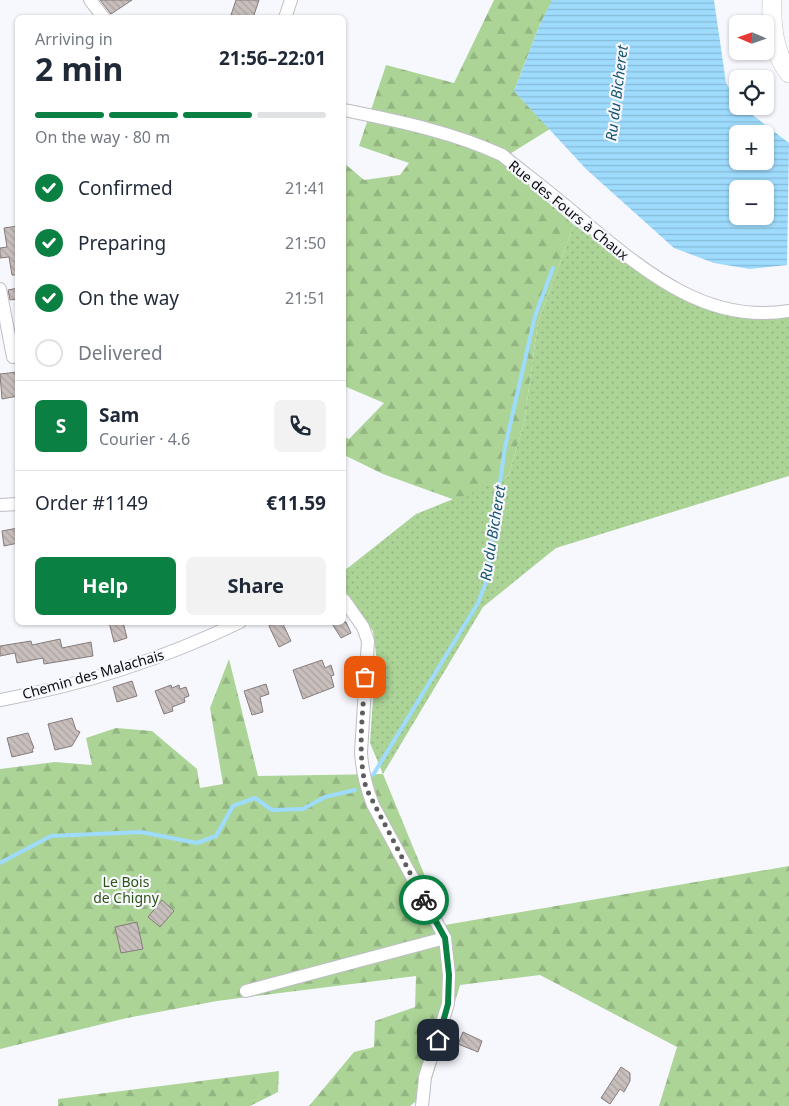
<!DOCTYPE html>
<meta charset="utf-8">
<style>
body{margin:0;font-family:"Noto Sans",sans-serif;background:#f2f2f3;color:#1f2937;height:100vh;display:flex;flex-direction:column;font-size:19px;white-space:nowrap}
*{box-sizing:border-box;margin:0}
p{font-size:16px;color:#747a83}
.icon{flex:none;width:28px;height:28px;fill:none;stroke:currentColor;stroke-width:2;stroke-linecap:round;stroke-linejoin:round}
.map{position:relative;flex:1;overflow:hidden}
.details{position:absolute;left:15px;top:15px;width:331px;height:610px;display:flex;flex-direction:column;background:#fff;border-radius:8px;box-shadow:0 1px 4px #0004}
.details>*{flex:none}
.needle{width:32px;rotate:272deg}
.buttons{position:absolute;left:729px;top:15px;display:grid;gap:10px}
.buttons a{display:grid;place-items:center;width:45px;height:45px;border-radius:8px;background:#fff;box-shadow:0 1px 4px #0004;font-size:25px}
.pin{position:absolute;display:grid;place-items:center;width:42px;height:42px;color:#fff;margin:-21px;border-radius:10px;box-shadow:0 2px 8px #0006}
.courier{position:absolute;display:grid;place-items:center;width:50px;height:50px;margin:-25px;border:4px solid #0b8043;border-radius:50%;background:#fff;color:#222;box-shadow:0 1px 6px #0007}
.overview em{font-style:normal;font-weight:700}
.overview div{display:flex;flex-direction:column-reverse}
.overview{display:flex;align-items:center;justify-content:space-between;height:85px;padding:0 20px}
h1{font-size:32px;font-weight:700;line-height:38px}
.bar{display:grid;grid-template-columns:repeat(4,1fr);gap:8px 5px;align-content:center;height:60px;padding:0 20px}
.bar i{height:6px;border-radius:4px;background:#e0e1e3}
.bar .current{background:#0b8043}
.bar p{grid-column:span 4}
.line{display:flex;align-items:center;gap:12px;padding:0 20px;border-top:1px solid #e0e1e3}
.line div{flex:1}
.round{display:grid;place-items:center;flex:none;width:52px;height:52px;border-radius:8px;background:#f2f2f3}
ol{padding:0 20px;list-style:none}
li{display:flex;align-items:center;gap:15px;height:55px}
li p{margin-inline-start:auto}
li .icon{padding:5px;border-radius:50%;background:#0b8043;color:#fff;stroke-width:4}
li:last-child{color:#747a83}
li i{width:28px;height:28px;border:2px solid #e0e1e3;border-radius:50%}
.button{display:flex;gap:10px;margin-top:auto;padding:10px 20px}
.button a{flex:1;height:58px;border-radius:8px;background:#0b8043;color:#fff;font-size:20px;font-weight:700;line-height:58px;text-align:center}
.button a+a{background:#f2f2f3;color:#1f2937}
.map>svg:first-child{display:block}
</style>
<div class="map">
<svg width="789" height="1106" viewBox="0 0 789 1106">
<defs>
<pattern id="grass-dots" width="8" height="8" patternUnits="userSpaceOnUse" patternTransform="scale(1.25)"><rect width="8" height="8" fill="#acd497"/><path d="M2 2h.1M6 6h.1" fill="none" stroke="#93b581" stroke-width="1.8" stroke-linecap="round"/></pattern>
<pattern id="forest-firs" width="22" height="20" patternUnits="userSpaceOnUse" patternTransform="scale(1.25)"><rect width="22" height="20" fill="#acd497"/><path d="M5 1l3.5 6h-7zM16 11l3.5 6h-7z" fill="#93b581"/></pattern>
<pattern id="water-rules" width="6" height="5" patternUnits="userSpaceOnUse" patternTransform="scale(1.25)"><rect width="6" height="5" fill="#9edbfd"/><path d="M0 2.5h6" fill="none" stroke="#87bbd8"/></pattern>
<pattern id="building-back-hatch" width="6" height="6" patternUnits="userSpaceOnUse" patternTransform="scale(1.25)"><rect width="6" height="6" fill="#c8bfbd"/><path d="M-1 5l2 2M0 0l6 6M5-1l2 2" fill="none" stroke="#aaa3a1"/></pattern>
</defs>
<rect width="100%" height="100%" fill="#f7f8fe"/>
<polygon fill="url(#grass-dots)" points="574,225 680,297 789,315 789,476 556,548 483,607 383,774 370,743 376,654 373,631 344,590 344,571 416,514 508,477 524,423 538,322"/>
<g fill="url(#forest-firs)">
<polygon points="494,0 553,0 540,24 514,91 550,129 500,160 574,225 538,322 524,423 508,477 455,500 383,474 344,455 344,437 349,439 384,403 344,386 344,163 364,180 400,175 409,163 359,146 386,65 454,83"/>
<polygon points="229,659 258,776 383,774 445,925 789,866 789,1106 659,1106 677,1047 540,975 460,985 428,1092 410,1106 309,1106 354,1052 374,1047 375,1021 415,1007 416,976 217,1001 127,1018 0,1049 0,769 55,762 92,765 86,738 116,728 152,731 197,769 200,788 223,784 210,708"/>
<polygon points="279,1071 278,1092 250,1106 58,1106 58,1099"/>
</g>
<path fill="url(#water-rules)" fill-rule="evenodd" d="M 552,0 L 714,0 L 726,83 L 737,101 L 738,106 L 741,106 L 789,143 L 787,265 L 750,269 L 714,263 L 674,248 L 586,169 L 514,91 L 540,24 ZM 738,134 L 765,134 L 765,161 L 738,161 ZM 738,189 L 765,189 L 765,216 L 738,216 Z"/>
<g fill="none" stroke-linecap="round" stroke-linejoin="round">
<g stroke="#9edbfd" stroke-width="4">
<polyline points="373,775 478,603 486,582 505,447 535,316 553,268"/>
<polyline points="0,863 51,836 141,832 197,843 216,836 233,806 255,798 272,810 303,809 325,797 355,790"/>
</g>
</g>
<g fill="url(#building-back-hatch)" stroke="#857c7b">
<polygon points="100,0 132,0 111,14"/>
<polygon points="236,0 259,0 253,18 231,15"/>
<polygon points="18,226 18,275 12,275 9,257 0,258 0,248 7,247 4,228"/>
<polygon points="18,288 18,299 10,300 8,290"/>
<polygon points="18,372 18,396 2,399 0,374"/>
<polygon points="18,528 18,543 4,546 2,531"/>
<polygon points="109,622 123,622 127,638 114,642"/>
<polygon points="276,622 282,622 291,641 279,647 269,626"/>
<polygon points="331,622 346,622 351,633 341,638"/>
<polygon points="60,639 62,648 91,642 93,656 44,664 43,658 17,663 15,653 0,656 0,646 31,641 32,645"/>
<polygon points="322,660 325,668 331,665 334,675 331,676 334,687 303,699 293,670"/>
<polygon points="132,681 137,696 117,702 113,687"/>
<polygon points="266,684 269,694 260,697 263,712 252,715 244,691"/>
<polygon points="171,685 172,688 179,685 180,689 186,687 189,696 184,698 185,702 172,707 173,711 164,714 155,691"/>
<polygon points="72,718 76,730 80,732 72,746 55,750 48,724"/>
<polygon points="28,733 34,748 32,749 33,752 12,757 7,738"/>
<polygon points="162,900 174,911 160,927 148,917"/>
<polygon points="137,922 143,949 121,953 115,927"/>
<polygon points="463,1032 482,1041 478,1052 458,1044"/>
<polygon points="621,1067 630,1073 630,1081 624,1092 620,1089 610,1104 601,1098"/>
</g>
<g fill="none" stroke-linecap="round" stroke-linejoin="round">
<defs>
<g id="street">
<polyline points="90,0 104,18"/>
<polyline points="285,18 291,0"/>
<path d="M 344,110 C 397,121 453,132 502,155 C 528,176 555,196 580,218 C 641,268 704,325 789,311"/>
<polyline points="0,289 13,357"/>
<polyline points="0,505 18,504"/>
<path d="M 344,600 L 363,627 L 368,641 L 361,752 C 362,771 366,787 373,805 L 445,938 L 449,975 L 448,1004 L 425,1077 L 422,1106"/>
<path d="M 0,700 C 82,685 165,658 240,622"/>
<polyline points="246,991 445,938"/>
</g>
<path id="secondary" d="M 772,0 C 771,25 773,52 789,73"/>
</defs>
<use href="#street" stroke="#bdbec5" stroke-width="14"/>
<use href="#secondary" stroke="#bdbec5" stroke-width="20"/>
<use href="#street" stroke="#fff" stroke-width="12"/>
<use href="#secondary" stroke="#fff" stroke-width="19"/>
</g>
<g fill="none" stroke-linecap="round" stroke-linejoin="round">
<path stroke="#5e5e62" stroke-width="5" stroke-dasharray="0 9" d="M 365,677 C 363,714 357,752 366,788 L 424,900"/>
<polyline stroke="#0b8043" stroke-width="6" points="424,900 445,938 449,975 448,1004 438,1040"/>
</g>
<g text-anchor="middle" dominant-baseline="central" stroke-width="4.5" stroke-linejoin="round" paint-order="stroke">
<g font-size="14" fill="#0b0b0e" stroke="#f7f8fe">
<text transform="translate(569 210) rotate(39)">Rue des Fours à Chaux</text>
<text transform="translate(93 674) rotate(-16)">Chemin des Malachais</text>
</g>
<g font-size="14" fill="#2e5414" stroke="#f7f8fe">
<text x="126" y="881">Le Bois<tspan x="126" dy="16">de Chigny</tspan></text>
</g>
<g font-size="15" font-style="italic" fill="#15536f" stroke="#f7f8fe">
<text transform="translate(616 93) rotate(-83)">Ru du Bicheret</text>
<text transform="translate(492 533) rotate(-81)">Ru du Bicheret</text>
</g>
</g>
</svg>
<div class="buttons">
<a><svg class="needle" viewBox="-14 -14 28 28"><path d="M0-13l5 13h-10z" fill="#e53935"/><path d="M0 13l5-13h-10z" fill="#747a83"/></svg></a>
<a><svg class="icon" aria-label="locate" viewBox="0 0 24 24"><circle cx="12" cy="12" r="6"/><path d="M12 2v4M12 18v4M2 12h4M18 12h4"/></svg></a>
<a>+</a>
<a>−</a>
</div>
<div class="pin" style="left:365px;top:677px;background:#ea580c"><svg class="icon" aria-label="bag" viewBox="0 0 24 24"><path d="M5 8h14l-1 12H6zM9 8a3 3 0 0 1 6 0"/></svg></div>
<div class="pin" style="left:438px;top:1040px;background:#1f2937"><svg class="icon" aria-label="home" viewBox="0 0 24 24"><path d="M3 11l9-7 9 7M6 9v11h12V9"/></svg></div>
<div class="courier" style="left:424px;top:900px"><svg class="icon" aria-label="bike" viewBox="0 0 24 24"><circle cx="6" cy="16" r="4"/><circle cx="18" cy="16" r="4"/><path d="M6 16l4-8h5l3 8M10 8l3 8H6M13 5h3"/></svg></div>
<section class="details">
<div class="overview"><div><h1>2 min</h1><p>Arriving in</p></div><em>21:56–22:01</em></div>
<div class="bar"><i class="current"></i><i class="current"></i><i class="current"></i><i></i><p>On the way · 80 m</p></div>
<ol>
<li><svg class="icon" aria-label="check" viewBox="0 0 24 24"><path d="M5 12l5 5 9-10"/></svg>Confirmed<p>21:41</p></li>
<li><svg class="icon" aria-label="check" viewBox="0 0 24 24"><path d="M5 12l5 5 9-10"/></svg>Preparing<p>21:50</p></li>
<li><svg class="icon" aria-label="check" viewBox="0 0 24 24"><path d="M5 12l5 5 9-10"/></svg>On the way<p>21:51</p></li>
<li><i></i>Delivered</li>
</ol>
<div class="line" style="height:90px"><b class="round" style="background:#0b8043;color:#fff">S</b><div><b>Sam</b><p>Courier · 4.6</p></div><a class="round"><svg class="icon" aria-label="phone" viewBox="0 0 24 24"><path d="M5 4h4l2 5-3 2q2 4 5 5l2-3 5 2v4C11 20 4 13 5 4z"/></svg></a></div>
<div class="line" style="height:65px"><div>Order #1149</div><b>€11.59</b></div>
<div class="button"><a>Help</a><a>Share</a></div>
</section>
</div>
